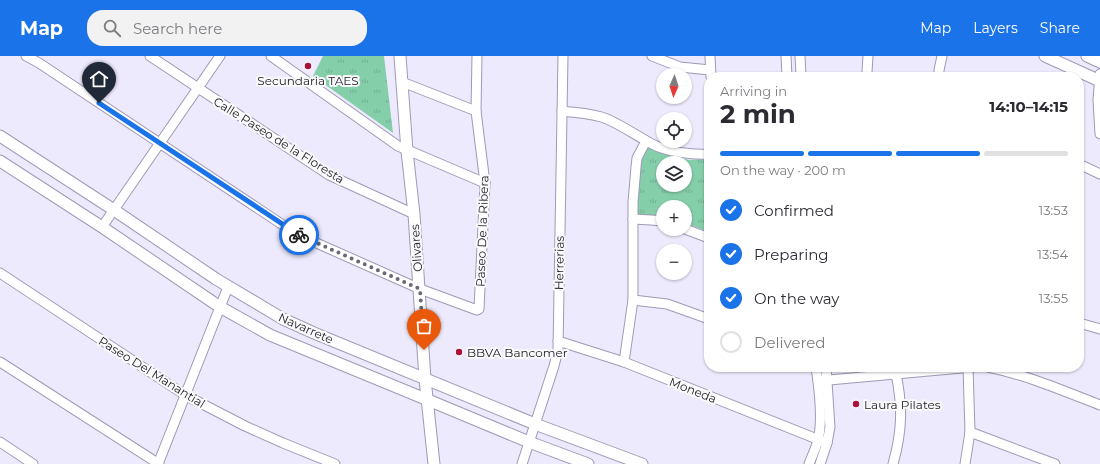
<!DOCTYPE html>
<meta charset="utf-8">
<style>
body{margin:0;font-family:Montserrat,sans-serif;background:#f2f2f3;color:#2b2b33;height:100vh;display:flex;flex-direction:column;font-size:15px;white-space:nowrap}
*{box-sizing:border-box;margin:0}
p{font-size:13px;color:#7c7c81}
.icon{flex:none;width:22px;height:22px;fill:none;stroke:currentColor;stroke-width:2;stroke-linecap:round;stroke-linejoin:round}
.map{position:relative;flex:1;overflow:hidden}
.side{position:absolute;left:704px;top:16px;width:380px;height:300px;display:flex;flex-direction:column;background:#fff;border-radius:16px;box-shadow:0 1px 3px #0004}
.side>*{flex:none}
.needle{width:26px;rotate:183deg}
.tools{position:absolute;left:656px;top:12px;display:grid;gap:8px}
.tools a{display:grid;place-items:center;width:36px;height:36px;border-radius:50%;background:#fff;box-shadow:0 1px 3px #0004;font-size:20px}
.pin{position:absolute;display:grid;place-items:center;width:34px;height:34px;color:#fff;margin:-41px -17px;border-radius:50% 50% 50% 0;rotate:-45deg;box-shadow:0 0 4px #0007}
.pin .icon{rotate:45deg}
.courier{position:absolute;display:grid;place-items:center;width:40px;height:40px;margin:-20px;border:3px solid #1a73e8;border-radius:50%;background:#fff;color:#222;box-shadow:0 1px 5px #0007}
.headline em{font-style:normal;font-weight:700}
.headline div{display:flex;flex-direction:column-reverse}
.headline{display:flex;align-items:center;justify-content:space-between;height:68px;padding:0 16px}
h1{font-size:26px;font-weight:700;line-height:30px}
.bar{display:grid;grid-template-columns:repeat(4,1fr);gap:6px 4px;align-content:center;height:48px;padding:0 16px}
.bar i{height:5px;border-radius:3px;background:#e1e1e2}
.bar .on{background:#1a73e8}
.bar p{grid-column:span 4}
ol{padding:0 16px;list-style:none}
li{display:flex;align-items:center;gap:12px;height:44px}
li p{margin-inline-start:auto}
li .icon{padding:4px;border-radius:50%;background:#1a73e8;color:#fff;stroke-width:4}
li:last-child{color:#7c7c81}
li i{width:22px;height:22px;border:2px solid #e1e1e2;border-radius:50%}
header{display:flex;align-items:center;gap:24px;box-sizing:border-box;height:56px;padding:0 20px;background:#1a73e8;color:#fff}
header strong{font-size:19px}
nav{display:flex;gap:22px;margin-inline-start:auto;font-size:14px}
.search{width:280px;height:36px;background:#f2f2f3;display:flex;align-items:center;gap:10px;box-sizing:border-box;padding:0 14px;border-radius:16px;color:#7c7c81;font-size:15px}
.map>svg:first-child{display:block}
</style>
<header>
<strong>Map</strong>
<div class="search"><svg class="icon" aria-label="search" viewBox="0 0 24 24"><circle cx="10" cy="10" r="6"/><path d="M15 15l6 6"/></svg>Search here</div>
<nav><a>Map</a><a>Layers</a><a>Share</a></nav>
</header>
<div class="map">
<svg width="1100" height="408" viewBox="0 0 1100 408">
<defs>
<pattern id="park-tufts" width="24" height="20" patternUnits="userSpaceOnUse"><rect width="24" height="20" fill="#84ceaa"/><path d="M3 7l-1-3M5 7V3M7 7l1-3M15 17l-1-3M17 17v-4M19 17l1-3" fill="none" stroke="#72b193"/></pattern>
</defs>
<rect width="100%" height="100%" fill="#eeeafd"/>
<g fill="url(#park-tufts)" fill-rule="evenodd">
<polygon points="323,0 384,0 393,77 313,20"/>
<path d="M 647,89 L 667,98 L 689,104 L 709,103 L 709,176 L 685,167 L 685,151 L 663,151 L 663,161 L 638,158 L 638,110 ZM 663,107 L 685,107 L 685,129 L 663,129 Z"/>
</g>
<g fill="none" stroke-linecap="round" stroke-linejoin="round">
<defs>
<g id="minor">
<polyline points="26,0 39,7 292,175 312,185 420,233 477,254 479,253 485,127 476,55 477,0"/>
<polyline points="150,0 329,119 414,158"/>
<polyline points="271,0 398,90 485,127"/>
<polyline points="652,0 680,11 710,14"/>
<polyline points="710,0 711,21"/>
<polyline points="786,0 787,21"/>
<polyline points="800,0 801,21"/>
<polyline points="1100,18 1098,44 1100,78"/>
<polyline points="867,21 867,16 868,0"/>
<polyline points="939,21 939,14 942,0"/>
<polyline points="402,26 476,55"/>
<path d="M 562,55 C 577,57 593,57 607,63 C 623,70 637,80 652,88 C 667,96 692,99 709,98"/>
<polyline points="1079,108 1100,118"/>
<polyline points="633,163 651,164 663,165"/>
<polyline points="102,171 220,0"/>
<polyline points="685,173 709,182"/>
<polyline points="0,217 185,339 245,370 283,387 335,408"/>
<polyline points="633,244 667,248 709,263"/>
<polyline points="1079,267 1100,273"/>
<polyline points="558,285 624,306 827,387"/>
<polyline points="0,306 159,408"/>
<polyline points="624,306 633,244 633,146 636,111 637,102 646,85"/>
<path d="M 988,311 C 1027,319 1064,335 1100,349"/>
<polyline points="818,325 973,311"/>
<polyline points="970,376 1055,408"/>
<polyline points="0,386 33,408"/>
<polyline points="158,408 228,231"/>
<polyline points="522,408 554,310 558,294 563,0"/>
<path d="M 809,408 C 812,400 816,392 818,384 C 823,365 819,331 816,311"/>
<polyline points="820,408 827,387 830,371 826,311"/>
<path d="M 893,408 C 902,376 903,351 896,318"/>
<polyline points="965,408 970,376 968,311"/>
</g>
<g id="major">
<polyline points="400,0 407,95 414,158 425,323 434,408"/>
<polyline points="1045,0 1100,25"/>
<polyline points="1087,0 1100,6"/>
<polyline points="0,80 114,154 216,223 283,263 314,277 535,368 642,408"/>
<polyline points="0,105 102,171 220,251 270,279 428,344 529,386 588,408"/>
</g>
</defs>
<use href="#minor" stroke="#9f99b6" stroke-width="11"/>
<use href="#major" stroke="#9f99b6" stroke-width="13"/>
<use href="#minor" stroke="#fff" stroke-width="9"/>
<use href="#major" stroke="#fff" stroke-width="11"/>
</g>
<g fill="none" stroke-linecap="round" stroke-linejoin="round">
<polyline stroke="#6b6776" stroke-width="4" stroke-dasharray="0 7.2" points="299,179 420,233 424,294"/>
<polyline stroke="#1a73e8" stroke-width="5" points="99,47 299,179"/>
</g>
<g fill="#a9113b" stroke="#fafafa" stroke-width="1.5">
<circle cx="308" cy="10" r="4"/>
<circle cx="459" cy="296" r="4"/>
<circle cx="856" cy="348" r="4"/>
</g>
<g text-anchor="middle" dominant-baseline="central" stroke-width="4" stroke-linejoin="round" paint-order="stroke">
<g font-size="12" fill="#24212d" stroke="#fafafa" text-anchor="start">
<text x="308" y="24" text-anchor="middle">Secundaria TAES</text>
<text x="467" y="296">BBVA Bancomer</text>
<text x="864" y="348">Laura Pilates</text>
</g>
<g font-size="12" fill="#24212d" stroke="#fafafa">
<text transform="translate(279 84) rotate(32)">Calle Paseo de la Floresta</text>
<text transform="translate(482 175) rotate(-88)">Paseo De la Ribera</text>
<text transform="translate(416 192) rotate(-94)">Olivares</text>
<text transform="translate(559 207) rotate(-89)">Herrerias</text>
<text transform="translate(306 272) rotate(24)">Navarrete</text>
<text transform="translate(152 316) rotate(32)">Paseo Del Manantial</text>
<text transform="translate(693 334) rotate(22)">Moneda</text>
</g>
</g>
</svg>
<div class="tools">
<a><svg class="needle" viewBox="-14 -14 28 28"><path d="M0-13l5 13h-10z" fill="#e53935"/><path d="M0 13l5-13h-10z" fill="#7c7c81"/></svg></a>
<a><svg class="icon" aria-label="locate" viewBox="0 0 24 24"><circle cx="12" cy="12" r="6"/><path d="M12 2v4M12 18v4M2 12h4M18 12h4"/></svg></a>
<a><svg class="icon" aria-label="layers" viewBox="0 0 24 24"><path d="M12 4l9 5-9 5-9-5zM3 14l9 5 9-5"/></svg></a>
<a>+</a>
<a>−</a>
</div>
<div class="pin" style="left:424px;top:294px;background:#ea580c"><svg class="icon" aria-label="bag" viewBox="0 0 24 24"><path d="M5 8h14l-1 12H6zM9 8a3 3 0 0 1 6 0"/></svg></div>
<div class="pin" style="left:99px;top:47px;background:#1f2937"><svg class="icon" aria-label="home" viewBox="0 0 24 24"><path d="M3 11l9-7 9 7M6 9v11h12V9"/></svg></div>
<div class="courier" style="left:299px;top:179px"><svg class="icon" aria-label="bike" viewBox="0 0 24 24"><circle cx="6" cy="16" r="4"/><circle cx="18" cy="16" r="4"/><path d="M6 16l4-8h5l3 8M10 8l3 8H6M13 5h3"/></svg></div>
<section class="side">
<div class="headline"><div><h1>2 min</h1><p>Arriving in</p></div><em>14:10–14:15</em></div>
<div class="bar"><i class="on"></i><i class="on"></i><i class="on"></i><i></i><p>On the way · 200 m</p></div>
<ol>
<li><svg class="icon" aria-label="check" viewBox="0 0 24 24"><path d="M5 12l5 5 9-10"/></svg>Confirmed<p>13:53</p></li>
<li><svg class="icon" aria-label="check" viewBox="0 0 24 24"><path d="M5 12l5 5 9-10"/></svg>Preparing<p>13:54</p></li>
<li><svg class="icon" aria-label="check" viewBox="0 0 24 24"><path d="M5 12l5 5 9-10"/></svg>On the way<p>13:55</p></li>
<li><i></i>Delivered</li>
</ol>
</section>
</div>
